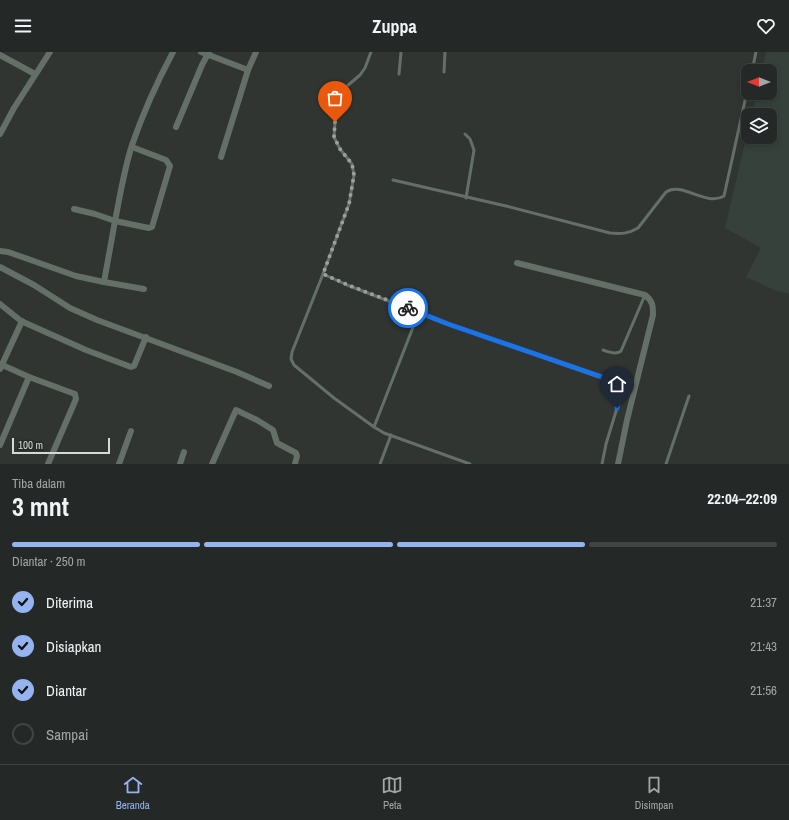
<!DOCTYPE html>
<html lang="id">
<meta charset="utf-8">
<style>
body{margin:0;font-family:"Archivo Narrow",sans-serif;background:#2c302e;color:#f1f3f6;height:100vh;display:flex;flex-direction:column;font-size:15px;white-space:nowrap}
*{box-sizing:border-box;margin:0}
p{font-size:13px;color:#a3a6a7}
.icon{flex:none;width:22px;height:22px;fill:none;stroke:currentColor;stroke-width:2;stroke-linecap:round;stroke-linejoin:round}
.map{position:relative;height:412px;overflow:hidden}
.sheet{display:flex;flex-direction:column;background:#242826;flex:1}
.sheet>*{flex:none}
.needle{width:26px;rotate:270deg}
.fabs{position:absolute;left:741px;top:12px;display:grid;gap:8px}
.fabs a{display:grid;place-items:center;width:36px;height:36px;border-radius:8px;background:#242826;box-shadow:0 2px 6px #0003,0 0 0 1px #414443;font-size:20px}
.scale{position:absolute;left:12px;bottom:10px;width:98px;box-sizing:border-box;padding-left:4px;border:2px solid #d5d9d7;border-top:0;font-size:11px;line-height:14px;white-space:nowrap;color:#d5d9d7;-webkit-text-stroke:3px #262b28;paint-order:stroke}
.pin{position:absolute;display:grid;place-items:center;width:34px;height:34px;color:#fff;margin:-41px -17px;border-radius:50% 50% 50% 0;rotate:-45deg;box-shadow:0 0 4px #0007}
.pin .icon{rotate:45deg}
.courier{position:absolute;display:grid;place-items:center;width:40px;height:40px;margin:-20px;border:3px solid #1a73e8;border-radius:50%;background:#fff;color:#222;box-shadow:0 1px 5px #0007}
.overview em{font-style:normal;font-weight:700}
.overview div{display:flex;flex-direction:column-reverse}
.overview{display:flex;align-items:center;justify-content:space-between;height:68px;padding:0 12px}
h1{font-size:26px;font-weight:700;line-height:30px}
.bar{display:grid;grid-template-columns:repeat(4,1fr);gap:6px 4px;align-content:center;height:48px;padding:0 12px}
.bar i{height:5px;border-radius:3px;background:#414443}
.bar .selected{background:#95b2f1}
.bar p{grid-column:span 4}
ol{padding:0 12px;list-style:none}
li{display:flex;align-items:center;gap:12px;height:44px}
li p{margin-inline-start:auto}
li .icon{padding:4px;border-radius:50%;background:#95b2f1;color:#111;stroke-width:4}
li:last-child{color:#a3a6a7}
li i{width:22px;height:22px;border:2px solid #414443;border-radius:50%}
header{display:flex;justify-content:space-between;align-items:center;height:52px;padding:0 12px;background:#242826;font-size:18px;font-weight:700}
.dock{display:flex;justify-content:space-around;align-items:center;height:56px;border-top:1px solid #414443;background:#242826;font-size:11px;color:#a3a6a7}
.dock a{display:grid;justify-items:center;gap:2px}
.dock .selected{color:#95b2f1}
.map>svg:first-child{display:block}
</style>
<header><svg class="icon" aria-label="menu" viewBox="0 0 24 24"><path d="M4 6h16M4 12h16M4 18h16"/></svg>Zuppa<svg class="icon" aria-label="heart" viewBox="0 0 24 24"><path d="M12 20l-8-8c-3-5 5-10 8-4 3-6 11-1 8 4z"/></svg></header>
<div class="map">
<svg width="789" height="412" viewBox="0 0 789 412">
<rect width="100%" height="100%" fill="#303532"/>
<polygon fill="#35413a" points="766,0 789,0 789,242 774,238 746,225 761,196 725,176 748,78 748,85 770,85 770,63 751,63 757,41 770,41 770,19 762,19"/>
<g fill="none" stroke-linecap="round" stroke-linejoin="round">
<g stroke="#636f67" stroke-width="3">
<polyline points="371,0 365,16 360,23 340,40 336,56 334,85 340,97 352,112 354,123 349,152 323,222 347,233 448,272 616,331 621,343 606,392 602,412"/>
<polyline points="752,19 756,0"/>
<polyline points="444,20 445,0"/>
<polyline points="399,22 401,0"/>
<polyline points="465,82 470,87 474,98 466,146"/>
<path d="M 393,128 L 506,154 L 610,181 C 621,182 628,182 638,176 L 666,140 C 682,129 706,155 724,144 L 748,35"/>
<polyline points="323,222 292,300 291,307 294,313 334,346 374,375"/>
<polyline points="419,260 374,375 384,381 470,412"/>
<path d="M 603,298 C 609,300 616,303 621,299 L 645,243"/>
<polyline points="380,412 391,383"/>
<polyline points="666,412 689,344"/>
</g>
<g stroke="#636f67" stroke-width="6">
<polyline points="201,0 248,18"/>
<polyline points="0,3 35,22"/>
<polyline points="176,75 202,13 209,0"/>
<polyline points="0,82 14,56 50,0"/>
<polyline points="221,105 248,18 256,0"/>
<path d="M 74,157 L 95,162 L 115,169 C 120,144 124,118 132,93 C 143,61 157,30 173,0"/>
<polyline points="0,199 8,200 76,224 104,230 144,237"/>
<path d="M 517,211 L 645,243 C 653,249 653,254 653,263 L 627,368 L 618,412"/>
<polyline points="0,215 34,233 70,256 97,268 237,320 269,334"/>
<polyline points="104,230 115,169 149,176 152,175 170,114 166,108 132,95"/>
<polyline points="0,252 21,269 86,298 131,315 134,314 146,285"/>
<polyline points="0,312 29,325 75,342 76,347 48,412"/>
<polyline points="0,317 22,269"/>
<polyline points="0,393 29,325"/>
<polyline points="119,412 131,379"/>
<polyline points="180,412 184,400"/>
<polyline points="212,412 236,358 257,368 273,378 277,391 296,401 297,404 295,412"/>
</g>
</g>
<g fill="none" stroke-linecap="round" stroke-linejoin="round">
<polyline stroke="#9ba09d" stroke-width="4" stroke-dasharray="0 7.2" points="335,70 334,85 340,97 352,112 354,123 349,152 323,222 348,233 408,256"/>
<path stroke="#1a73e8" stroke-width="5" d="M 408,256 L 448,272 L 611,328 C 623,334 620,345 617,356"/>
</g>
</svg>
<div class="fabs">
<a><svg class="needle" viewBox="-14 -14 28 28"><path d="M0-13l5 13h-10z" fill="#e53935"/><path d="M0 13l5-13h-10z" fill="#a3a6a7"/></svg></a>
<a><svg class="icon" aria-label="layers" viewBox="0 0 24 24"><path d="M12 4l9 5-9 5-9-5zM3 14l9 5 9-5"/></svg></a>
</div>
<div class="scale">100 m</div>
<div class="pin" style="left:335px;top:70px;background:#ea580c"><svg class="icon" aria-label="bag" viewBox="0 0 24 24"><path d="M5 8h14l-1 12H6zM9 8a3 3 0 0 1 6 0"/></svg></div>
<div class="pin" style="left:617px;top:356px;background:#1f2937"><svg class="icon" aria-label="home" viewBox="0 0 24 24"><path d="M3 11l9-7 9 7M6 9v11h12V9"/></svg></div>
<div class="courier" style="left:408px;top:256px"><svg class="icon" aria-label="bike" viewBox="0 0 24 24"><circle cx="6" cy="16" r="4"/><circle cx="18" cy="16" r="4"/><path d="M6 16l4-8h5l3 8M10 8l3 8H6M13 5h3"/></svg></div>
</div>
<section class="sheet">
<div class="overview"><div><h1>3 mnt</h1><p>Tiba dalam</p></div><em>22:04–22:09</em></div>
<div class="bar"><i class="selected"></i><i class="selected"></i><i class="selected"></i><i></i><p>Diantar · 250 m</p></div>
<ol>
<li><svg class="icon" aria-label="check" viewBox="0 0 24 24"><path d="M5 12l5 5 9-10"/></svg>Diterima<p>21:37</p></li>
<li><svg class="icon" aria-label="check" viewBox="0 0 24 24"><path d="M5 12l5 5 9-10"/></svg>Disiapkan<p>21:43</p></li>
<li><svg class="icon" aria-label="check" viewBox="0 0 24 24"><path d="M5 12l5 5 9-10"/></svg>Diantar<p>21:56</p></li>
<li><i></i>Sampai</li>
</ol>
</section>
<nav class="dock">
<a class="selected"><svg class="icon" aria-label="home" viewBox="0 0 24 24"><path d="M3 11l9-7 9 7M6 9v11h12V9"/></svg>Beranda</a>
<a><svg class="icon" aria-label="map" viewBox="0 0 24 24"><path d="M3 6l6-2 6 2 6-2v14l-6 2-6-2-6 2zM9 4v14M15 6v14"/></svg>Peta</a>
<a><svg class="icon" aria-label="saved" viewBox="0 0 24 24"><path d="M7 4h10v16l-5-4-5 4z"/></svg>Disimpan</a>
</nav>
